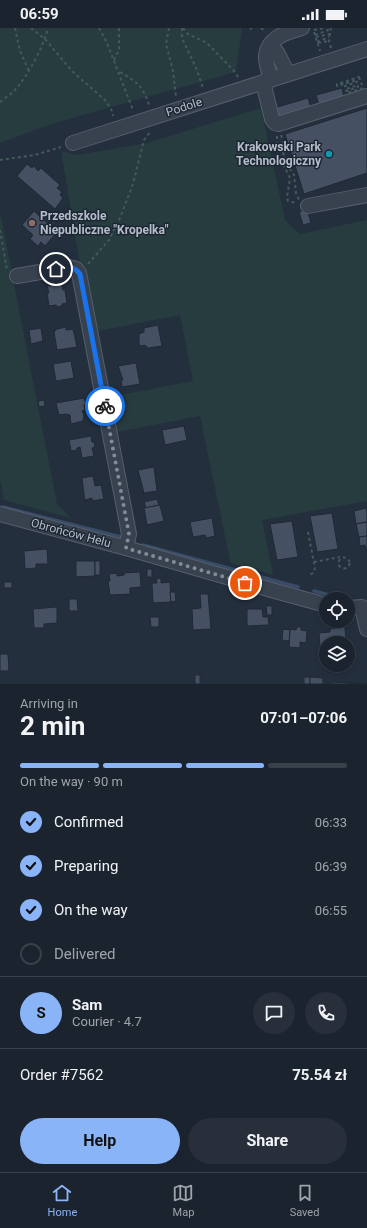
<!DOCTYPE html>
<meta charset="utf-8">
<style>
body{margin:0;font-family:Roboto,sans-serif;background:#282f3a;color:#f1f3f6;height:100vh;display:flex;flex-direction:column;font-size:15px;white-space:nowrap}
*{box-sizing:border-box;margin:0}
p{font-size:13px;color:#a0a4aa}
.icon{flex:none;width:22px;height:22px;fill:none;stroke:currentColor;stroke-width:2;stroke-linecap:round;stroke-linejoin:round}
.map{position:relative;height:656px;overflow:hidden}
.panel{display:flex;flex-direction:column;background:#1b232e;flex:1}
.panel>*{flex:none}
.buttons{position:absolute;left:319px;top:564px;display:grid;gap:8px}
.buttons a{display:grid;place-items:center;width:36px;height:36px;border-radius:50%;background:#1b232e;box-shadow:0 2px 6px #0003,0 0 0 1px #39404a;font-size:20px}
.pin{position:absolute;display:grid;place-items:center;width:34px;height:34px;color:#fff;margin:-17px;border:2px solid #fff;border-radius:50%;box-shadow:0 1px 4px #0007}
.courier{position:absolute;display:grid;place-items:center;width:40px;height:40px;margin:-20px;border:3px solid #1a73e8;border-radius:50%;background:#fff;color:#222;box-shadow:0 1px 5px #0007}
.overview em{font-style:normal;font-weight:700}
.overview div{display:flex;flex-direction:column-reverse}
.overview{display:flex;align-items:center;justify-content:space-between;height:68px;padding:0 20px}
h1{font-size:26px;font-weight:700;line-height:30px}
.bar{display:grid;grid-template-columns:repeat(4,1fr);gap:6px 4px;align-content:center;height:48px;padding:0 20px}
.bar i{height:5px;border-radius:3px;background:#39404a}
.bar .on{background:#8ab4f8}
.bar p{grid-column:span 4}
.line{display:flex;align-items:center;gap:10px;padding:0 20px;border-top:1px solid #39404a}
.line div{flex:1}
.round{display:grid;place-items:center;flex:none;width:42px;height:42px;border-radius:21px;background:#282f3a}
ol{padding:0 20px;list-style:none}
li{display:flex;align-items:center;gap:12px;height:44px}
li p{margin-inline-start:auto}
li .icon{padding:4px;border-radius:50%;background:#8ab4f8;color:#111;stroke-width:4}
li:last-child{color:#a0a4aa}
li i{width:22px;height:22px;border:2px solid #39404a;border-radius:50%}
.cta{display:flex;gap:8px;margin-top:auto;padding:8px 20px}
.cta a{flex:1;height:46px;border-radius:24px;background:#8ab4f8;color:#111;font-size:16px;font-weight:700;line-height:46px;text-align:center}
.cta a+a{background:#282f3a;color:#f1f3f6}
.status{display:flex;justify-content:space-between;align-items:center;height:28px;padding:0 20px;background:#1b232e;direction:ltr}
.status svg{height:11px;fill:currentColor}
.tab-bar{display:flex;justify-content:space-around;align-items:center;height:56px;border-top:1px solid #39404a;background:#1b232e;font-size:11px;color:#a0a4aa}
.tab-bar a{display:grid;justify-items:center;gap:2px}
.tab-bar .on{color:#8ab4f8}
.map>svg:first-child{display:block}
</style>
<div class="status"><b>06:59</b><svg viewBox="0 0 49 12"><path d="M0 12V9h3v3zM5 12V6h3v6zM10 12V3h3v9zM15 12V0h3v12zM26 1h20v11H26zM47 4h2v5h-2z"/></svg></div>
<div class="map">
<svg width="367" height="656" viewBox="0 0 367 656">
<rect width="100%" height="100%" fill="#242f3e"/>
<g fill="#263c3f">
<polygon points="0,0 242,0 236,44 51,96 0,115"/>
<polygon points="261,80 285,192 300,206 367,192 367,473 262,492 273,547 231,535 230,532 200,388 117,404 110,369 193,353 180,287 98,303 88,261 79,230 61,123 77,127 147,115"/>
<polygon points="0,184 57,476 71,490 4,472 0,452"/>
</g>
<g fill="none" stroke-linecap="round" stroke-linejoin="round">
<g stroke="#394c67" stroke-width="3.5">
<polyline points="3,479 121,509"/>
<polyline points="143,517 298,559"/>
<polyline points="314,563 329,567"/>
</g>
</g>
<g fill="#455162" stroke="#1f2835">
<polygon points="342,60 344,70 319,77 316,67"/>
<polygon points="308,70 311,80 278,91 274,80"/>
<polygon points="367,80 367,145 304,166 285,106"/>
<polygon points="27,136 32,140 34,138 38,143 41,140 60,157 57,160 62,164 60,167 63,170 55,181 17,148"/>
<polygon points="307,181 311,195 303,197 299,184"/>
<polygon points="34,183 57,204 45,218 41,214 38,218 30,211 33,207 22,197"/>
<polygon points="62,256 63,262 65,262 67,275 62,276 62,278 57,279 56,277 49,278 47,265 49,265 47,258"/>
<polygon points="158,297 162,318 148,320 145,317 141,318 139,316 139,306 144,304 144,300"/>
<polygon points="66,299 66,302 73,301 77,319 57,322 54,304 57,301"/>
<polygon points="41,300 43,313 31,316 29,302"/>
<polygon points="71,333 74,350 56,353 53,336"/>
<polygon points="136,335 140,356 122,359 121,353 123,352 118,338"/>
<polygon points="84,370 86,376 84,377 85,382 82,383 84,387 83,393 71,396 70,387 66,386 59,387 56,375"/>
<polygon points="44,372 45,378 39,379 38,373"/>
<polygon points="184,398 187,412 165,417 162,402"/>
<polygon points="91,408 92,414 94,414 95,419 92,420 94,428 82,430 80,419 77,420 77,422 71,423 69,412"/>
<polygon points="154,439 157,463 144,465 138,442"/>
<polygon points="93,448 95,458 101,457 104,471 92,473 92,470 85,472 86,474 85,474 82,450"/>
<polygon points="157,471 159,477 146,480 144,474"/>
<polygon points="160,477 164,493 147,497 144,480"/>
<polygon points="366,480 367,484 367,494 356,496 354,483"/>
<polygon points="332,485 338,521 317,524 310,488"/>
<polygon points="212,490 215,508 206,510 205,507 193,509 190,494"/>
<polygon points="292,493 298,529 277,532 270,496"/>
<polygon points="367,494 367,508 359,509 356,496"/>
<polygon points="367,508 367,522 366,522 365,517 360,518 359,509"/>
<polygon points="47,521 48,536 36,536 36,540 25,541 24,523"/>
<polygon points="76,533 95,533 95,548 76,549"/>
<rect x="95" y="533" width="5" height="14"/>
<rect x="147" y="541" width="5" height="8"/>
<polygon points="140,544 141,559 130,560 130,566 110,567 108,553 110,553 109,546 117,545 117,548 124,547 124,545"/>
<polygon points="161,550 161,555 170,554 171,574 153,575 152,555 157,555 156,551"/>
<rect x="4" y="554" width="8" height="6"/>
<polygon points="170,564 175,564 176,573 171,574"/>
<polygon points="200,566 208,566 211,601 193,602 192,581 201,580"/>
<polygon points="69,571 77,571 78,583 69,583"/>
<polygon points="266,578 272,578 272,587 267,587"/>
<polygon points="57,579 57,595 44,596 44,600 34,600 33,581"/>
<polygon points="247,581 262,581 263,589 268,589 269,597 247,598"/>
<polygon points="150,589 159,589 159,599 151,599"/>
<polygon points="297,599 301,599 301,602 307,603 306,615 300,614 300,620 289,619 290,601 296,602"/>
<polygon points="345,599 346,615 326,615 326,618 320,619 319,605 330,604 330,601"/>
<polygon points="283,601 290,602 289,613 282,612"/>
<polygon points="0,626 8,626 9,643 0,643"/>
<rect x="195" y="647" width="5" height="9"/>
<rect x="304" y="649" width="6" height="7"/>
<polygon points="310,649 323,650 323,656 310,656"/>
<polygon points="332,654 364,656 332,656"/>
</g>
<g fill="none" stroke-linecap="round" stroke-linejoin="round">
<defs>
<g id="minor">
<polyline points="271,17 278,26 288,46"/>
<path d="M 271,51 C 269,45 266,36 266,30 C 266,10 287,4 302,0"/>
<polyline points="263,54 272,91 275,95 278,96 367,68"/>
<polyline points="73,115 367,21"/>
<polyline points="308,178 367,167"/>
<polyline points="17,248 69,239 76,241 79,245 129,506 126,520"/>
<polyline points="0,486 126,520 275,563 326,577"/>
<polyline points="348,580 362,579 367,601"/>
</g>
</defs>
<use href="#minor" stroke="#565f6c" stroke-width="16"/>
<g stroke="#44595c" stroke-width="2" stroke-dasharray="3 3" stroke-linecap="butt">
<polyline points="15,0 20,23 29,43"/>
<polyline points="31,0 45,11 72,43 106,73 112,83 113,88"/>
<polyline points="99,0 107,15 133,82"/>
<polyline points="169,0 166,16 173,43 176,69"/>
<polyline points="182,0 182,10 197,42 203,60"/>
<polyline points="183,0 188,6 207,15 235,44 238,49"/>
<polyline points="261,0 266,4"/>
<polyline points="250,1 252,0"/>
<polyline points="314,2 324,0"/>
<polyline points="314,4 320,23"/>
<polyline points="315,7 331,1"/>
<polyline points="316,9 330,6"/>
<polyline points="317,14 329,9"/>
<polyline points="318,15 328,13"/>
<polyline points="331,20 329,13 331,0"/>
<polyline points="114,32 119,22 119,0"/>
<path d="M 120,44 C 137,54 143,58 149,77"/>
<polygon points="359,49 363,60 347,65 346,63 358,59 358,57 346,61 345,58 357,54 357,52 337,58 337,56"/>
<path d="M 0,74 C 5,70 11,66 15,62 C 27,49 44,18 48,0"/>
<polyline points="281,107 284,117 283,136 290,150 287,169 288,173 296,175"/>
<polyline points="277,108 277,117 283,124 289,139 294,147 296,165 299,172"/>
<polyline points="0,132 35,127 61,119"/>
<polyline points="0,202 7,242"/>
<polyline points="88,236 109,212 120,190 133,156 144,112 150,104"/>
<polyline points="308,504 315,540 313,545 308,548"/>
<circle cx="344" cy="535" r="5.5"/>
<polyline points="314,534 340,529"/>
</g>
<use href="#minor" stroke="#38414e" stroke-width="14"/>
</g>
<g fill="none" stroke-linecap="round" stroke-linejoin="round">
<polyline stroke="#828b98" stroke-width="4" stroke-dasharray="0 7.2" points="105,378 129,506 126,520 245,555"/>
<path stroke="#1a73e8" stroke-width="5" d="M 56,241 C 66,239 73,237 80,246 L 105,378"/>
</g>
<circle fill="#0f9aa8" stroke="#1d2633" stroke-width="1.5" cx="329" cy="126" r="4"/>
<circle fill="#8d6e63" stroke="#1d2633" stroke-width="1.5" cx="32" cy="195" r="4"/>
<g text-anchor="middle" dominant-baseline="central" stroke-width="3" stroke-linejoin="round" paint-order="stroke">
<g font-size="12" fill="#b4bcc9" stroke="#1d2633">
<text transform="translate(184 79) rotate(-18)">Podole</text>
<text transform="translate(71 505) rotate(15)">Obrońców Helu</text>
</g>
<g font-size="12" font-weight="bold" fill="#b4bcc9" stroke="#1d2633" text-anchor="end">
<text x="321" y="119">Krakowski Park<tspan x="321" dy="14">Technologiczny</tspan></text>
<text x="40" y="188" text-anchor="start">Przedszkole<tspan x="40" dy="14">Niepubliczne "Kropelka"</tspan></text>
</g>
</g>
</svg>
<div class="buttons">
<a><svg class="icon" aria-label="locate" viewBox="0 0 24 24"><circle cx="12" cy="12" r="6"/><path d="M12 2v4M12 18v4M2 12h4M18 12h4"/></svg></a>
<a><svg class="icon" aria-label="layers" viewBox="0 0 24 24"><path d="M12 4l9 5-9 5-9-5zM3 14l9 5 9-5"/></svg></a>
</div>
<div class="pin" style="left:245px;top:555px;background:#ea580c"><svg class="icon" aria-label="bag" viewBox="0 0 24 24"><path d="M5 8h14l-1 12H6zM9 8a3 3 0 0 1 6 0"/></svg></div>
<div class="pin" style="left:56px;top:241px;background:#1f2937"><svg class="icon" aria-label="home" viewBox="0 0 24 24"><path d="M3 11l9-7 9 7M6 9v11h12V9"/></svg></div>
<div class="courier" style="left:105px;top:378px"><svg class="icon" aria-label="bike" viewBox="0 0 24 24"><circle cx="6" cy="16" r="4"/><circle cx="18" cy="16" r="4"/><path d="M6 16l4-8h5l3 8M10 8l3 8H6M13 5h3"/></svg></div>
</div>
<section class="panel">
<div class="overview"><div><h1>2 min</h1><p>Arriving in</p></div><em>07:01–07:06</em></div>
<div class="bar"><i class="on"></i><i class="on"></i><i class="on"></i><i></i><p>On the way · 90 m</p></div>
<ol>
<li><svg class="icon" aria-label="check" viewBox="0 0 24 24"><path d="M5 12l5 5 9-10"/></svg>Confirmed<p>06:33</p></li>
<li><svg class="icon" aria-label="check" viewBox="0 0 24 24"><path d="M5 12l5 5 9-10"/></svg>Preparing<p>06:39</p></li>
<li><svg class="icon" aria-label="check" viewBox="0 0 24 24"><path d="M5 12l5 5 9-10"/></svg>On the way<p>06:55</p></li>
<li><i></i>Delivered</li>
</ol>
<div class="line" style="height:72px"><b class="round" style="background:#8ab4f8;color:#111">S</b><div><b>Sam</b><p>Courier · 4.7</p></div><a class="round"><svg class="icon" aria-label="chat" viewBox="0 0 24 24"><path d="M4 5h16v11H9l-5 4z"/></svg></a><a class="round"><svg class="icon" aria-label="phone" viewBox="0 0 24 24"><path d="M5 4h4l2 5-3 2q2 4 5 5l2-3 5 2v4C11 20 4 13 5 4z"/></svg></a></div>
<div class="line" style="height:52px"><div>Order #7562</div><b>75.54 zł</b></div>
<div class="cta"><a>Help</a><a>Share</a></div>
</section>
<nav class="tab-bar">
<a class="on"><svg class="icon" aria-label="home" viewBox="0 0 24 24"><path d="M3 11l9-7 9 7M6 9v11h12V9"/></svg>Home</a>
<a><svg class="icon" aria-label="map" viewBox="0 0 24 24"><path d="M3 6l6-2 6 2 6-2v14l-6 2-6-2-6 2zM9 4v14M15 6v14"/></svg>Map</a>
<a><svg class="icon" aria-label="saved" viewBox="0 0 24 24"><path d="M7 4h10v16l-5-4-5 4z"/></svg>Saved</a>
</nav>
